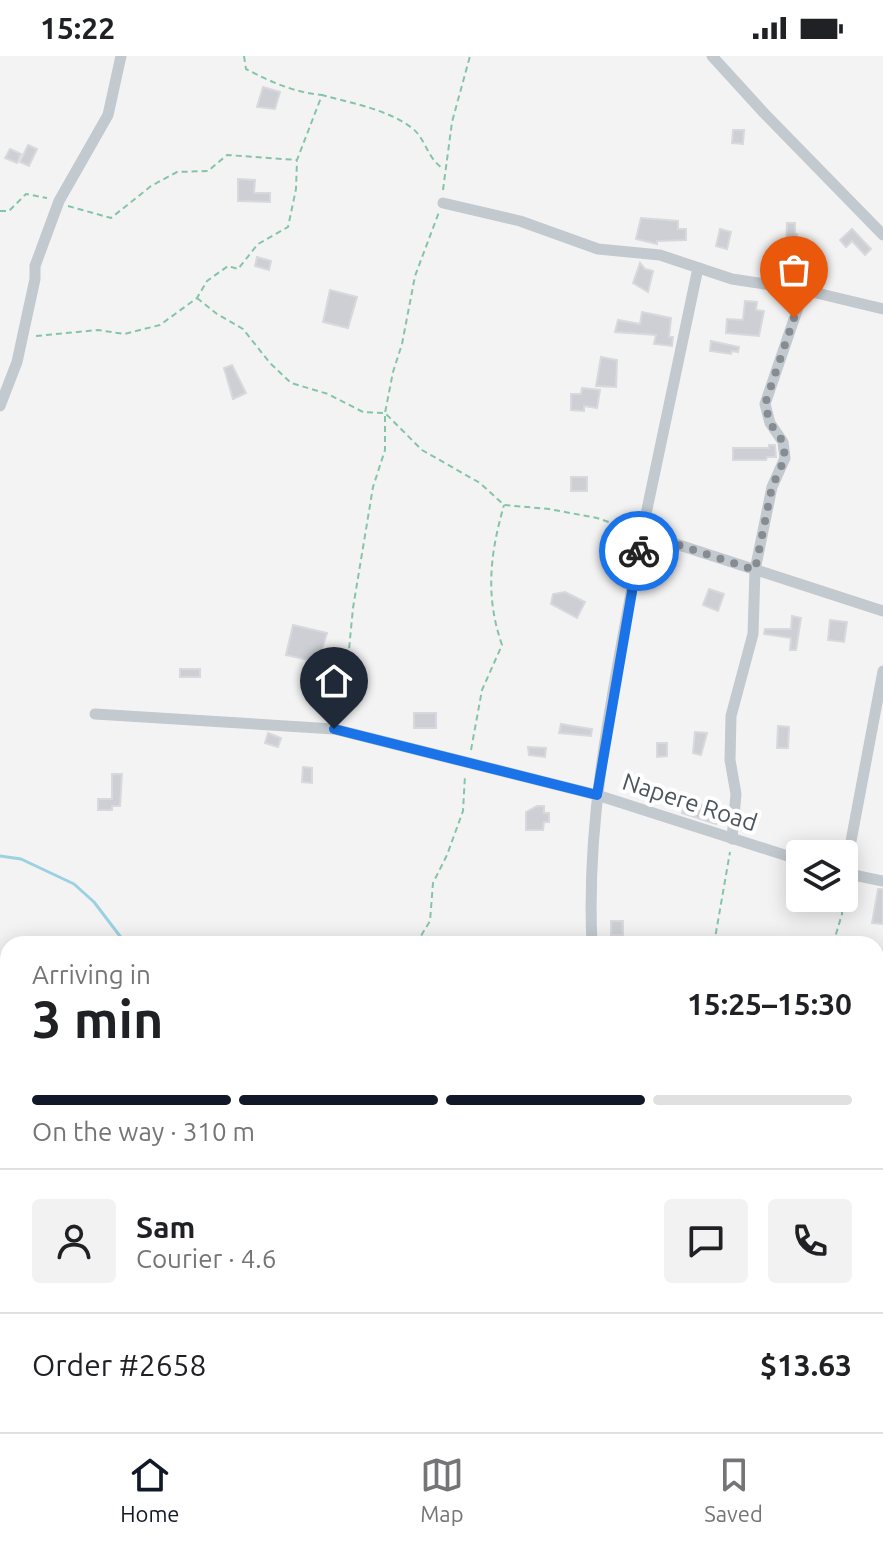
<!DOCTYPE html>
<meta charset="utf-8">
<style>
body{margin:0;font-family:Ubuntu,sans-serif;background:#f2f2f2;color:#202124;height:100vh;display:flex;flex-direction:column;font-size:30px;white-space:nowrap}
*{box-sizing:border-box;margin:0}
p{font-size:26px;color:#757577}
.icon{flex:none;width:44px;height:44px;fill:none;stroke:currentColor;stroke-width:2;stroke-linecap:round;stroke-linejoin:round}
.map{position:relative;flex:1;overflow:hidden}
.side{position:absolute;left:0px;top:880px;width:884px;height:496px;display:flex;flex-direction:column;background:#fff;border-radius:24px 24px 0 0;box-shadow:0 4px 20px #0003}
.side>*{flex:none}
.tools{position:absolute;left:786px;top:784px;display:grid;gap:16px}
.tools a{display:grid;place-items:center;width:72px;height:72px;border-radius:8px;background:#fff;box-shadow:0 4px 20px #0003;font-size:40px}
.pin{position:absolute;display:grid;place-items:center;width:68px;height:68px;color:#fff;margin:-82px -34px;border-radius:50% 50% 50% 0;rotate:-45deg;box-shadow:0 0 8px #0007}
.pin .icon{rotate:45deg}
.courier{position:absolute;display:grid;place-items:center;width:80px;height:80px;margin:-40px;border:6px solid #1a73e8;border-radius:50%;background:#fff;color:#222;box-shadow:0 2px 10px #0007}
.headline em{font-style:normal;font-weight:600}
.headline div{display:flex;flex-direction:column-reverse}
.headline{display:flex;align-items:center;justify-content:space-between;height:136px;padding:0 32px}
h1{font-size:52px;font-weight:600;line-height:60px}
.bar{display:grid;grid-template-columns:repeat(4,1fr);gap:12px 8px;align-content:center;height:96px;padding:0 32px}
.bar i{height:10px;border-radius:6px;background:#e0e0e0}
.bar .selected{background:#111827}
.bar p{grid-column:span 4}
.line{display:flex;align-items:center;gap:20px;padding:0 32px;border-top:2px solid #e0e0e0}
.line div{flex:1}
.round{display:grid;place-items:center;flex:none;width:84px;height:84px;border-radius:8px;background:#f2f2f2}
.status{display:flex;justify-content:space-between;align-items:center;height:56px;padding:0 40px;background:#fff;direction:ltr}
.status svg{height:22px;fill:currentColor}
.dock{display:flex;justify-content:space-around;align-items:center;height:112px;border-top:2px solid #e0e0e0;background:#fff;font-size:22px;color:#757577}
.dock a{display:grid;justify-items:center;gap:4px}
.dock .selected{color:#111827}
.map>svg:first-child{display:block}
</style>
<div class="status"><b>15:22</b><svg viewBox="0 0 49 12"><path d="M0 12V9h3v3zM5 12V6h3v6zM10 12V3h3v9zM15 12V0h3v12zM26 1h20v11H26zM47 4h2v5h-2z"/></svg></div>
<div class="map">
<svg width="883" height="1376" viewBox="0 0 883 1376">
<rect width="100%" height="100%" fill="#f4f3f3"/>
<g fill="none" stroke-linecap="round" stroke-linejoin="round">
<g stroke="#9bd1e2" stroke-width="3">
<polyline points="0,800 21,803 74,828 94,846 126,888"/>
<polyline points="876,1178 883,1182"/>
</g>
</g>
<g fill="#cdcfd4" stroke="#d7d9dd" stroke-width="2">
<polygon points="263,31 280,36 275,53 257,51"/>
<polygon points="733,74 744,74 743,88 732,87"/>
<polygon points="28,89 37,93 29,110 20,106"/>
<polygon points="10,93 21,98 17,107 5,102"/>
<polygon points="238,123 255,124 254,137 270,137 270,146 238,145"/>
<polygon points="641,162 678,165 678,173 686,173 686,184 657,185 657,188 636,183"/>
<polygon points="787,167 795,167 795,178 797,178 795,210 786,210 786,199 772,199 772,189 786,188"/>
<polygon points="720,173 731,176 727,193 716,190"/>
<polygon points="852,173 871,193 865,199 852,185 846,191 840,184"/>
<polygon points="257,201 271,205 269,214 255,210"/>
<polygon points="640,207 645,213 653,215 648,236 633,227"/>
<polygon points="330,234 357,241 348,272 323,266"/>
<polygon points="745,245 757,246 756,254 764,255 759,280 726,277 727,263 743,264"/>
<polygon points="642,256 671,262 669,281 673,281 672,290 654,288 656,279 615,276 618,264 640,268"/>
<polygon points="711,285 739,291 738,296 732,295 731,298 710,295"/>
<polygon points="601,301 617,304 616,331 596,330"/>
<polygon points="232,309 246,337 233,343 224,312"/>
<polygon points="582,332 600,334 597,352 584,350 584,355 571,354 571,338 581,338"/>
<polygon points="769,389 775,389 776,401 767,401 766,404 733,404 733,392 769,392"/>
<rect x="571" y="421" width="16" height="14"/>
<polygon points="709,533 724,538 718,555 703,549"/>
<polygon points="565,536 585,546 577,562 551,548 553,538"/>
<polygon points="792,560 801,562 796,594 790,594 791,582 764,578 765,573 791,573"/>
<polygon points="830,564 847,566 844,586 828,584"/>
<polygon points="293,569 327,577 318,606 286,599"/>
<rect x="180" y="613" width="20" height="8"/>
<rect x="414" y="657" width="22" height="15"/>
<polygon points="561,668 592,673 591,680 559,677"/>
<polygon points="778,670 789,671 788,692 777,692"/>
<polygon points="695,676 707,677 701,699 693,697"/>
<polygon points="268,677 281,682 278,691 265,687"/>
<polygon points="657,687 667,687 667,700 657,701"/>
<polygon points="528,691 546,692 545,701 529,699"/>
<polygon points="303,711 312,712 312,727 302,726"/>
<polygon points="112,718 122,718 120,750 112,750 112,754 98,754 98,743 112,743"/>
<polygon points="685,745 718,752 716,768 682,757"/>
<polygon points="537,750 544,750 544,757 549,757 549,766 544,766 543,774 526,774 526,756"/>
<polygon points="878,833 883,833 883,868 872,867"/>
<rect x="611" y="865" width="12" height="14"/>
</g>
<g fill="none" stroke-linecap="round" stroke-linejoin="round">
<g stroke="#84c5a7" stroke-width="2" stroke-dasharray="6 4" stroke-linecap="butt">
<path d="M 244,0 L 246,13 C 271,26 293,36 322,39"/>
<polyline points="443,134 452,66 470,0"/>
<path d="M 68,150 L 111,162 L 151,130 L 177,116 L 208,115 L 227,99 L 297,104 L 322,39 C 351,47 387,53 412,72 C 426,83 426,100 442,112"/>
<polyline points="0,155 9,155 26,138 47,142"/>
<polyline points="197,242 217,258 243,273 270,307 291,327 328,338 363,356 385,357 422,394 480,427 504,449 549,453 597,462 632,474"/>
<polyline points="36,280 98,274 124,278 160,269 197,242 207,225 228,210 238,213 258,188 288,171 296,133 297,105"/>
<polyline points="337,661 346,624 353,552 373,431 385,394 385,357 393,316 402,288 415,220 439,156"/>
<path d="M 471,694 L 482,634 L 502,589 C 485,540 490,498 504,449"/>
<polyline points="416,888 430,865 433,827 447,799 463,755 465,719"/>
<polyline points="714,888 730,796"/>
<polyline points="833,888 842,858 842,842"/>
<polyline points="878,1015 883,1007"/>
<polyline points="0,1021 8,1026"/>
<polyline points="768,1368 769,1376"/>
</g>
<g stroke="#c2c9cf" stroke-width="11">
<polyline points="712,0 764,57 883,179"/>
<polyline points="443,147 520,165 598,193 660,199 732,223 804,234 883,253"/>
<polyline points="0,350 17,306 35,223 35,210 59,145 108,59 121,0"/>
<polyline points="642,477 698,212"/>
<polyline points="95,658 334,673 597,739 800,804"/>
<polyline points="732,783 736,738 730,704 731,660 753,578 755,514 772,431 785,402 783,386 770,367 765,348 804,234"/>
<polyline points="844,817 883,825"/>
<polyline points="845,817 883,615"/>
<path d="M 592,888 C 585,750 618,613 642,477 L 883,555"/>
<polyline points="0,1333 8,1331"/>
<polyline points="876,1364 883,1367"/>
<polyline points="125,1376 125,1368"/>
<polyline points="388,1376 389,1368"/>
<polyline points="652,1376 653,1368"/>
</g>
</g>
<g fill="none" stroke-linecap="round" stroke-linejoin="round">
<polyline stroke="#878c92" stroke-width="8" stroke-dasharray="0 14.4" points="639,495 642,477 755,514 772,431 785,402 783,386 770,367 765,348 794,262"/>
<polyline stroke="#1a73e8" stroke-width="10" points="334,673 597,739 639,495"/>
</g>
<g text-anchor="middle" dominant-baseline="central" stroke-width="8" stroke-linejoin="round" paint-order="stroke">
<g font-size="24" fill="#4c555d" stroke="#fff">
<text transform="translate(690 746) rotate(18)">Napere Road</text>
</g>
</g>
</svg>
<div class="tools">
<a><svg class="icon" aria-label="layers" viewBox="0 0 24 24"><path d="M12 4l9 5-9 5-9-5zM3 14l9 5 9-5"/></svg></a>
</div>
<div class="pin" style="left:794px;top:262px;background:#ea580c"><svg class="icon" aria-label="bag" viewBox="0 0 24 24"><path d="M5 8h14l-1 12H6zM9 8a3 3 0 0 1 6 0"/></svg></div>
<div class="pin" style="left:334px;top:673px;background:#1f2937"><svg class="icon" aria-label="home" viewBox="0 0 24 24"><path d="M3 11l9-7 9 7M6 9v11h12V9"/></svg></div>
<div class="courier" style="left:639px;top:495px"><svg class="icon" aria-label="bike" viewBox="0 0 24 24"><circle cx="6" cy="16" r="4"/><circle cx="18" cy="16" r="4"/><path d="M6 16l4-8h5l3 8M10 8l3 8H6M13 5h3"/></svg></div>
<section class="side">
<div class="headline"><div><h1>3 min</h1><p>Arriving in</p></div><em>15:25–15:30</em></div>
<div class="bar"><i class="selected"></i><i class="selected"></i><i class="selected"></i><i></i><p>On the way · 310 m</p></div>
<div class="line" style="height:144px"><a class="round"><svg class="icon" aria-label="person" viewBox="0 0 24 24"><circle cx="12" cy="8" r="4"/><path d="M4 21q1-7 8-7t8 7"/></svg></a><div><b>Sam</b><p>Courier · 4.6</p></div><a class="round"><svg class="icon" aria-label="chat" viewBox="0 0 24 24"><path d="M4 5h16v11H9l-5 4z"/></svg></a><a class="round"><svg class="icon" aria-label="phone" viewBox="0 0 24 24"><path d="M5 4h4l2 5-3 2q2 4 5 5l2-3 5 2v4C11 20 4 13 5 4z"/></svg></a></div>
<div class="line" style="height:104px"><div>Order #2658</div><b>$13.63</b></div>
</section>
</div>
<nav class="dock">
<a class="selected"><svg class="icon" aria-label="home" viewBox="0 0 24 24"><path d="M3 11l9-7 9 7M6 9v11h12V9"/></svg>Home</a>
<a><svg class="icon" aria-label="map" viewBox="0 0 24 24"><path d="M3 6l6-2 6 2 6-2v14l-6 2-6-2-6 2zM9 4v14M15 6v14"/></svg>Map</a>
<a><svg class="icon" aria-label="saved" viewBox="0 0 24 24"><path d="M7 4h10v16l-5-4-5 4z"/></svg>Saved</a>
</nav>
